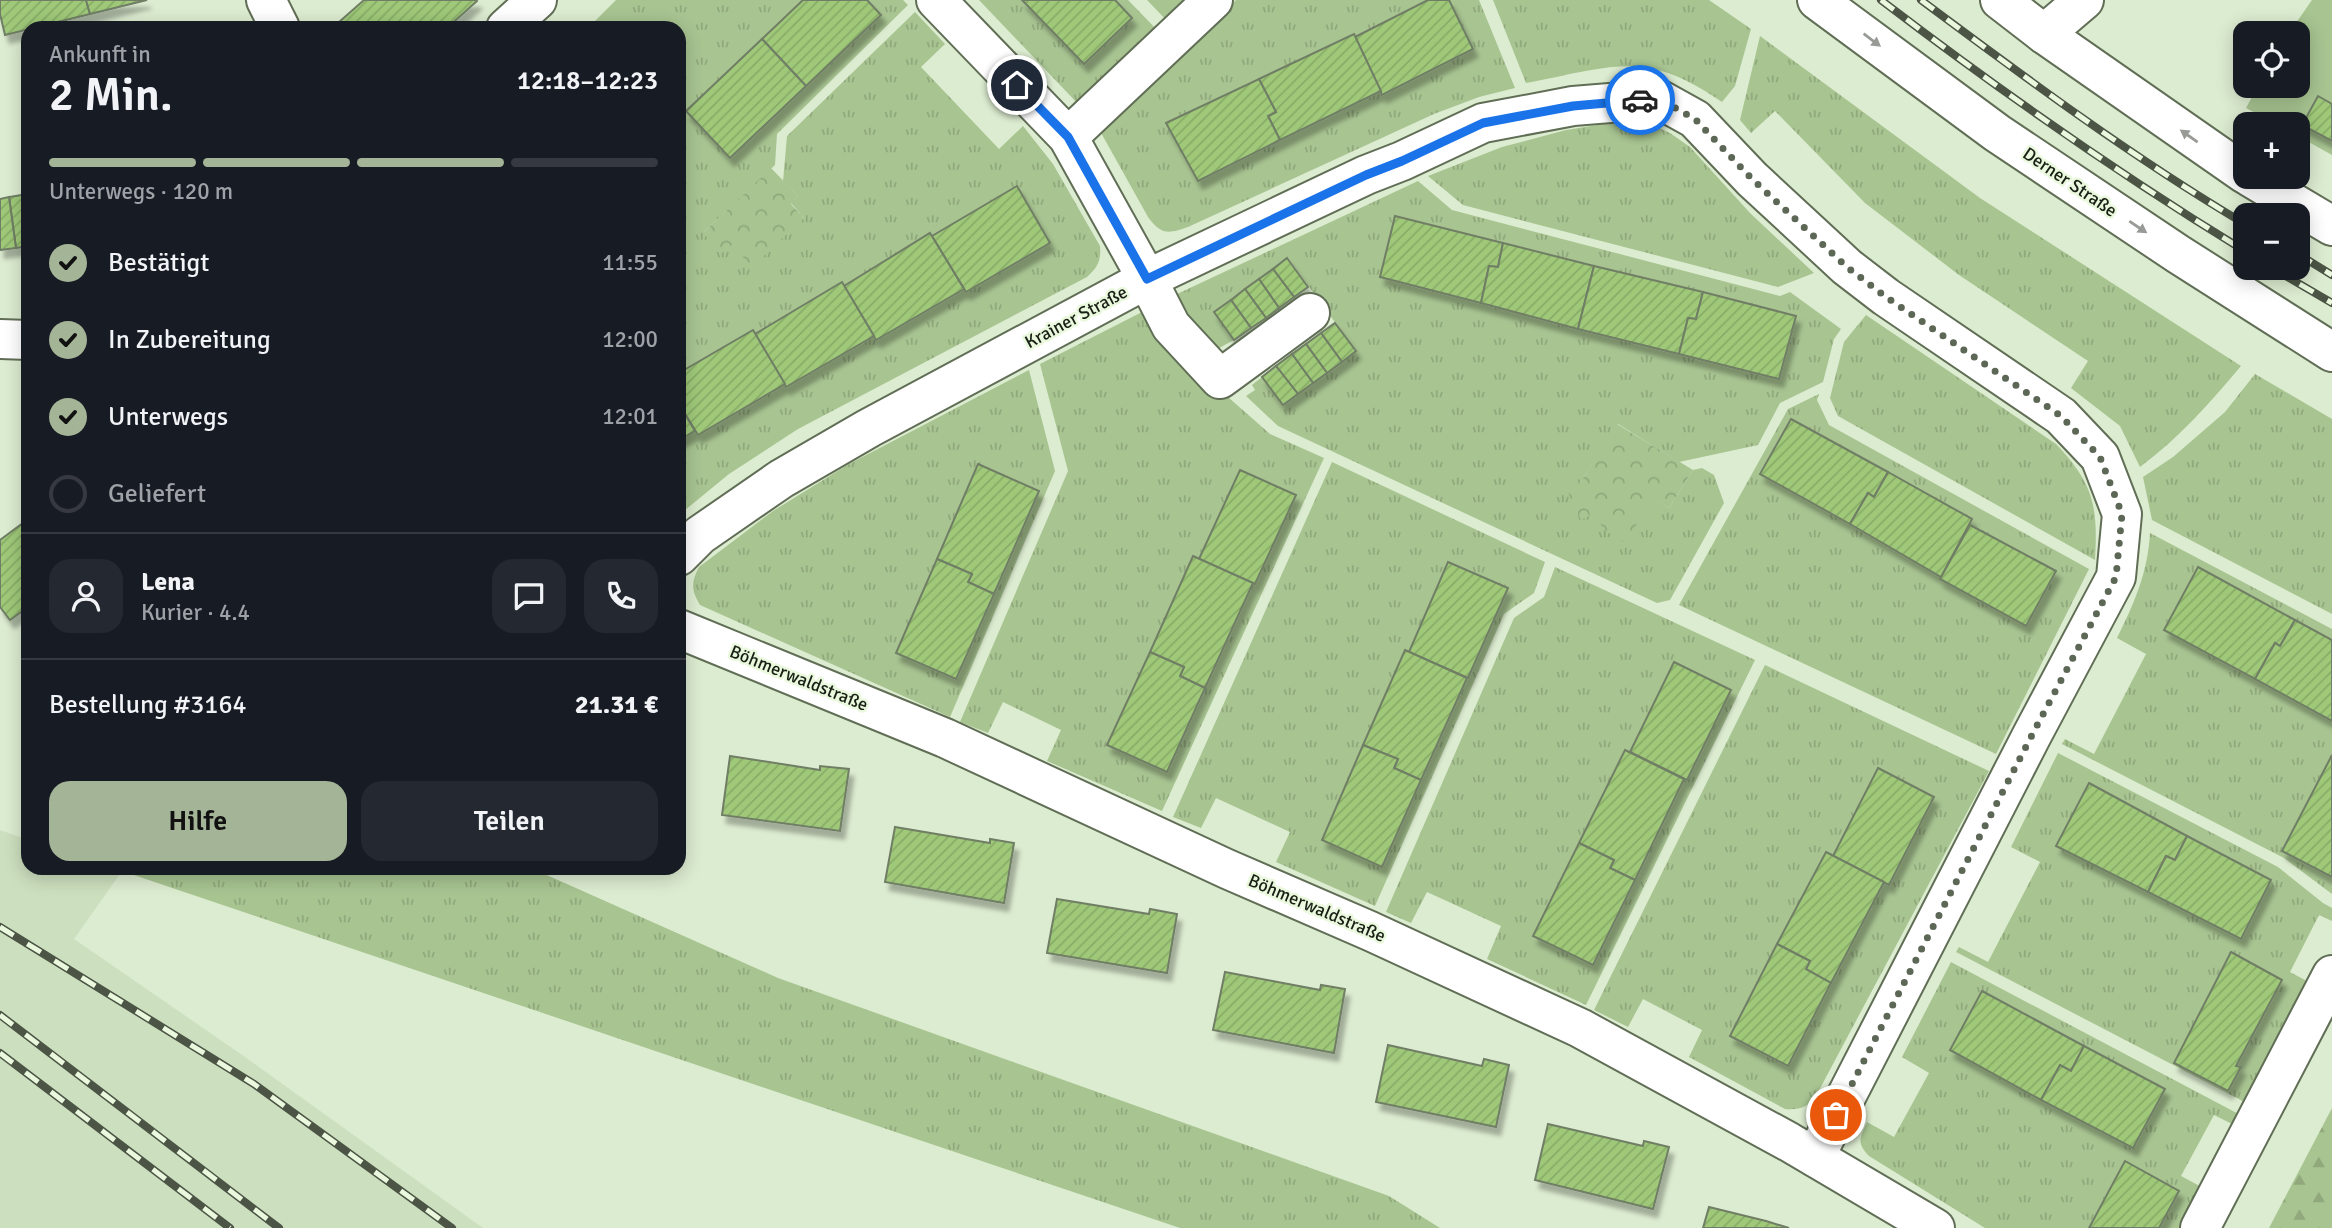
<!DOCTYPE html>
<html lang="de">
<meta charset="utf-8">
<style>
body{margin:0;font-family:Signika,sans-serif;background:#242831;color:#f1f3f6;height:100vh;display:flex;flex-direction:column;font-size:26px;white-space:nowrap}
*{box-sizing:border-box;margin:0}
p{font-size:23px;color:#9ea1a6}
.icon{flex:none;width:38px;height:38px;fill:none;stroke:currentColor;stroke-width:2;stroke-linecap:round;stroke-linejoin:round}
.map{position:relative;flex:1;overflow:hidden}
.details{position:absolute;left:21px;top:21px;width:665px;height:854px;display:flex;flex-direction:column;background:#171b24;border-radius:21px;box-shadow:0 4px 18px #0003}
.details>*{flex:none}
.buttons{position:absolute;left:2233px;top:21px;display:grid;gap:14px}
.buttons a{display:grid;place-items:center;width:77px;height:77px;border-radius:14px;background:#171b24;box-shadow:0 4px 18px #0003;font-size:35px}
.pin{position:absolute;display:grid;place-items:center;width:60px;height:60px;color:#fff;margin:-30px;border:4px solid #fff;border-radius:50%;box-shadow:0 2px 7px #0007}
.courier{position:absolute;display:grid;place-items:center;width:70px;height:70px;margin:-35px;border:5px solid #1a73e8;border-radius:50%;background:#fff;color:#222;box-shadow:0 2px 9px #0007}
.overview em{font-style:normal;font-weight:600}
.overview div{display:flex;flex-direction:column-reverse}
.overview{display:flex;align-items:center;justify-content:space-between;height:119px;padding:0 28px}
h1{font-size:46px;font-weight:600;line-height:52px}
.bar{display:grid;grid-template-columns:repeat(4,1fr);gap:10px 7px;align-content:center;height:84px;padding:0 28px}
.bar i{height:9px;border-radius:5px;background:#363941}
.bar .selected{background:#a4b496}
.bar p{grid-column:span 4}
.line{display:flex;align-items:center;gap:18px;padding:0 28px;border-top:2px solid #363941}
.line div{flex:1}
.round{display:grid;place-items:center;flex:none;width:74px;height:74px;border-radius:21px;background:#242831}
ol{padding:0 28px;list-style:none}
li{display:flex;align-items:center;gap:21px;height:77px}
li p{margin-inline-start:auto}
li .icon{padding:7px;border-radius:50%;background:#a4b496;color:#111;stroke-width:4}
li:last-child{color:#9ea1a6}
li i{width:38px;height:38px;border:4px solid #363941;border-radius:50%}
.cta{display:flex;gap:14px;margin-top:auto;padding:14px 28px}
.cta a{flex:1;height:80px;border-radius:21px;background:#a4b496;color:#111;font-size:28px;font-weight:600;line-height:80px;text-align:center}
.cta a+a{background:#242831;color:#f1f3f6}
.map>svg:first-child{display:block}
</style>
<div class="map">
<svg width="2332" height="1228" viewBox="0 0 2332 1228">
<defs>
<pattern id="grass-tufts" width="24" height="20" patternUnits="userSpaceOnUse" patternTransform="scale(1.75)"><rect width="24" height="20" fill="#a8c491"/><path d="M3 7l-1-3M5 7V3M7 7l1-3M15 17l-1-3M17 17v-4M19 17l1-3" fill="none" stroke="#90a87c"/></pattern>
<pattern id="forest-firs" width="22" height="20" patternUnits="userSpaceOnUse" patternTransform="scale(1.75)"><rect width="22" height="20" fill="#a8c491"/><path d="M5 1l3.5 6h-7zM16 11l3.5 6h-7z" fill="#90a87c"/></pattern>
<pattern id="park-crowns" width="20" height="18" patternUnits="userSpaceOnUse" patternTransform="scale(1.75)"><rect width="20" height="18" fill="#a8c491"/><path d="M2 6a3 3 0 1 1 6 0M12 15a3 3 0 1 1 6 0" fill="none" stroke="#90a87c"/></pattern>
<pattern id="building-hatch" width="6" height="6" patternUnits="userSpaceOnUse" patternTransform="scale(1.75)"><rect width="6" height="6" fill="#9fc979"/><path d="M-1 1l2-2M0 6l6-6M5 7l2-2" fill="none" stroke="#88ac68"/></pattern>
<filter id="shadow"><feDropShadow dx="4.5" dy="8" stdDeviation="2" flood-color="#0004"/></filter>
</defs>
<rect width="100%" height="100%" fill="#dcecd0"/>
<polygon fill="#ccdfbe" points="0,830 28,840 28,868 112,868 122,871 74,939 245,1057 483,1228 0,1228"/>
<g fill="url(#grass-tufts)">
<path d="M 616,0 L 903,0 L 908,5 L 777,134 L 775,165 L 704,232 L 731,244 L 804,218 L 791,203 L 798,196 L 783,181 L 787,136 L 915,12 L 945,44 L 921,67 L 999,149 L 1023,126 L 1053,164 L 1100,246 C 1101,261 1098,267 1087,277 L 798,429 L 729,474 L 679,515 L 679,28 L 588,28 Z"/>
<polygon points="979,0 1128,0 1161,34 1080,106"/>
<polygon points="1147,0 1195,0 1170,24"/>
<path d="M 1236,0 L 1479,0 L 1515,88 L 1479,97 L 1434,114 L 1188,227 C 1168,234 1161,235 1148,217 L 1100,131 Z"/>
<path d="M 1493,0 L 1709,0 L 1751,29 L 1735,86 L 1722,102 C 1700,87 1676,73 1649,68 C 1612,61 1563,77 1526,83 Z"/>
<path d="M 1760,36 L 1980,198 L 2241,366 C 2210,403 2179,438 2140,467 L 2120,426 L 2071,388 L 2088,361 L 1959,275 L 1865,203 L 1775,111 L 1751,133 L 1740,120 Z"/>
<polygon points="1610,123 1651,124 1670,133 1690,147 1750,213 1814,273 1778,287 1463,205 1428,176 1502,147 1566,130"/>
<polygon points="1418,181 1452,210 1780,296 1790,292 1841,329 1834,339 1823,382 1780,403 1758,445 1679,462 1618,424 1580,483 1595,512 1654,499 1669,508 1693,470 1702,468 1714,475 1724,503 1670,600 1657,603 1278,426 1246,396 1255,390 1252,385 1262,377 1283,405 1356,351 1288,258 1214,311 1234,340 1210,353 1175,295"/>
<polygon points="1142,312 1167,331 1195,368 1270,434 1324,458 1162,811 1047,761 1061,730 1003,702 988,733 960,722 1068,471 1040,364"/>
<path d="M 1866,315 L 2056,444 C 2094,484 2098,507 2095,560 L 1838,416 L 1830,398 L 1844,342 Z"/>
<path d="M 1029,370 L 1055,471 L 950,717 L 700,605 C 691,590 691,582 699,567 L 773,511 L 849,464 Z"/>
<polygon points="2255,374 2332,419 2332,614 2152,520 2143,477 2173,457 2225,412"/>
<polygon points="1819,394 1817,400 1829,425 2089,569 1996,754 1679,605 1788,409"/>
<polygon points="1332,462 1545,562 1534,593 1504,614 1375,906 1276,862 1290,832 1216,798 1201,828 1173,817"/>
<path d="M 2150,533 L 2332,629 L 2332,894 L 2284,858 L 2062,744 L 2065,739 L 2094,754 L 2146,654 L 2117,638 C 2134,604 2148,572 2150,533 Z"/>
<polygon points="1555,567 1755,660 1586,1005 1487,959 1501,926 1427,892 1411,923 1386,912 1514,618 1544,597"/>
<path d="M 1765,665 L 1989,771 L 1816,1096 C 1806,1108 1800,1110 1785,1109 L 1689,1057 L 1702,1030 L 1643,999 L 1628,1027 L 1594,1010 Z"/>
<polygon points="2058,753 2278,867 2323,903 2332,908 2332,921 2319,915 2290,972 2318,987 2254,1107 1956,952 1959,947 1988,962 2040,862 2011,847"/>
<polygon points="125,868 531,868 778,978 1389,1196 1440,1228 1180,1228 122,871"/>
<path d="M 1951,962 L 2248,1119 L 2242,1129 L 2214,1115 L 2181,1176 L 2209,1191 L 2190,1228 L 1985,1228 L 1869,1156 C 1856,1142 1860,1138 1867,1122 L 1894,1137 L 1929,1073 L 1902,1057 Z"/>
</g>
<polygon fill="url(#forest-firs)" points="2332,1108 2332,1228 2269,1228"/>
<g fill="url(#park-crowns)">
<polygon points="771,168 798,196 791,204 804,218 752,267 732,245 722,253 703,233"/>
<polygon points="1617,424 1693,470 1669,508 1653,499 1625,543 1603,529 1595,513 1581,520 1567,490 1580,483"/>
</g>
<polygon fill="#a8c491" points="2312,0 2332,0 2332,155 2298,136 2298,124 2276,124 2246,108 2258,86 2298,86 2298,33 2289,33"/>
<g fill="url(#building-hatch)" stroke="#707e65" stroke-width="2" filter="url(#shadow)">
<polygon points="0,0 86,0 90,14 5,35 0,14"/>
<polygon points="86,0 147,0 90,14"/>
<polygon points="364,0 476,0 477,1 447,28 344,28 339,22"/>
<polygon points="803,0 867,0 881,15 806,86 762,39"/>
<polygon points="1022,0 1115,0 1132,18 1084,64"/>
<polygon points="1428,0 1449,0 1473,49 1382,95 1355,37"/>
<polygon points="1354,34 1381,91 1280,140 1268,116 1276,112 1259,79"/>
<polygon points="762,39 806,86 730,158 686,111"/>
<polygon points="1259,79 1276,112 1268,116 1280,140 1198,181 1166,123"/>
<polygon points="2318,96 2332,104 2332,141 2302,125"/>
<polygon points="1017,186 1050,243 966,292 932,236"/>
<polygon points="28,194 28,246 16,248 9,197"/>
<polygon points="9,197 16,248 0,250 0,199"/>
<polygon points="1395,216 1503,243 1498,267 1489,266 1481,303 1380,277"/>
<polygon points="930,233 964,289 876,340 844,286"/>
<polygon points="1503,243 1594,266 1578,329 1481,303 1489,266 1498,267"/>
<polygon points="1287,258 1308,287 1294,297 1273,269"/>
<polygon points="1594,266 1703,292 1696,319 1688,318 1679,354 1578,329"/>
<polygon points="1273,269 1294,297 1279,308 1259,279"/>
<polygon points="1259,279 1279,308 1266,318 1245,289"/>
<polygon points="842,282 874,336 786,387 755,334"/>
<polygon points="1245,289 1266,318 1251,328 1231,300"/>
<polygon points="1703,292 1796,316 1779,379 1679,354 1688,318 1696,319"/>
<polygon points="1231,300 1251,328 1234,340 1214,312"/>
<polygon points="1335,323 1356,351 1342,362 1321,333"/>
<polygon points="753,330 785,384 698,435 679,404 679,373"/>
<polygon points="1321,333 1342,362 1327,373 1306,344"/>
<polygon points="1306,344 1327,373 1313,383 1292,354"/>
<polygon points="1292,354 1313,383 1298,394 1276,366"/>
<polygon points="1276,366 1298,394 1283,405 1262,377"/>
<polygon points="679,404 695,431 679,440"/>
<polygon points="1791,419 1888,472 1874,497 1868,493 1850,524 1760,474"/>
<polygon points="978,464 1039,491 994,594 968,582 972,574 937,559"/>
<polygon points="1240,470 1296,495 1255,584 1199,559"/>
<polygon points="1888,472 1972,519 1941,577 1850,524 1868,493 1874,497"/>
<polygon points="23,523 28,531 28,607 10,620 0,607 0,540"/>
<polygon points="1970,525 2056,571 2026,626 1940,579"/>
<polygon points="1193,556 1253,583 1205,688 1180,676 1184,667 1150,652"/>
<polygon points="937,559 972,574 968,582 994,594 956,679 896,653"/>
<polygon points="1448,562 1508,588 1468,678 1409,652"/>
<polygon points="2198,567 2295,620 2280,646 2275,643 2255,679 2164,630"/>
<polygon points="2295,620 2332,640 2332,721 2255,679 2275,643 2280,646"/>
<polygon points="1405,650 1467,678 1421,780 1394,768 1398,759 1363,745"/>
<polygon points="1150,652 1184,667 1180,676 1205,688 1167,772 1107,745"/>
<polygon points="1674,662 1731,690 1687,780 1630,752"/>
<polygon points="1363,745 1398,759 1394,768 1421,780 1382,867 1322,840"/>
<polygon points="1625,750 1684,779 1635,880 1610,868 1614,860 1579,843"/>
<polygon points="2332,755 2332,877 2282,851"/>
<polygon points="730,756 820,770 820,766 849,769 840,831 722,815"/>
<polygon points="1878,768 1934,797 1889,885 1833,856"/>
<polygon points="2089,783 2187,836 2175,860 2166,856 2148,892 2056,846"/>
<polygon points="895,827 990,843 990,839 1014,843 1004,903 885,882"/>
<polygon points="2187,836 2271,880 2241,939 2148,892 2166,856 2175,860"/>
<polygon points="1579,843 1614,860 1610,868 1635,880 1593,965 1533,936"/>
<polygon points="1826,852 1884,882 1831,983 1806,969 1810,961 1777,944"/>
<polygon points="1057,899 1149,914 1150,909 1177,914 1167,973 1047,953"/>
<polygon points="1777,944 1810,961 1806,969 1831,983 1788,1066 1730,1036"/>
<polygon points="2231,952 2282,980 2236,1066 2241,1067 2228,1091 2174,1063"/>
<polygon points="1225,972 1320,990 1321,985 1345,989 1334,1053 1213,1030"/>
<polygon points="1982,991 2084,1046 2071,1071 2060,1065 2041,1100 1950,1050"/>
<polygon points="1388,1045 1482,1066 1484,1059 1509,1065 1496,1127 1376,1102"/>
<polygon points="2084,1046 2165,1089 2133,1148 2041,1100 2060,1065 2071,1071"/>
<polygon points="1548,1124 1643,1146 1644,1141 1669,1147 1653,1209 1535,1180"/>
<polygon points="2125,1161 2179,1191 2159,1228 2089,1228"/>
<polygon points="1709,1207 1766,1221 1789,1228 1703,1228"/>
</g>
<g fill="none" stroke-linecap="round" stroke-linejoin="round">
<defs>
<g id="minor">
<polyline points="266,0 280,28"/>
<polyline points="936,0 1068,137 1147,279 1171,326 1220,379 1310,313"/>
<polyline points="506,28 537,0"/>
<polyline points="2044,34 2084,0"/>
<polyline points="1068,137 1213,0"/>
<polyline points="0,339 28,340"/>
<polyline points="679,556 700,535 781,479 869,428 1147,279 1366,175 1402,161 1483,123 1573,106 1659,99 1695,119 1752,179 1847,267 1886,297 2061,416 2100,457 2122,514 2116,577 2032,735 1815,1157"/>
<polyline points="679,629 945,738 1227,869 1370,931 1580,1028 1789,1142 1935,1228"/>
<polyline points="2200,1228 2332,975"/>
</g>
<g id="major">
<polyline points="1817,0 1997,133 2178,254 2332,352"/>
<polyline points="2000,0 2044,34 2245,174"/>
<polyline points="2250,177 2332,226"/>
</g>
</defs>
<use href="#minor" stroke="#616e56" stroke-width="42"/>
<use href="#major" stroke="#616e56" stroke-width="42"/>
<use href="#minor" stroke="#fff" stroke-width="38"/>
<use href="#major" stroke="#fff" stroke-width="38"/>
<defs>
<g id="rail">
<path d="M 1881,0 C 1999,90 2119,174 2245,251"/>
<path d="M 1921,0 C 2027,79 2132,157 2245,224"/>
<polyline points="2298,254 2332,275"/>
<polyline points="2272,268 2332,303"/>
<polyline points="0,927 254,1084 452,1228"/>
<polyline points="0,1015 279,1228"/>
<polyline points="0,1053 230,1228"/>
</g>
</defs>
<use href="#rail" stroke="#4b5445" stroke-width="8"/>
<use href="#rail" stroke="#eaf9dd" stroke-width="5" stroke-dasharray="16" stroke-linecap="butt"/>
</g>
<defs><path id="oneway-solid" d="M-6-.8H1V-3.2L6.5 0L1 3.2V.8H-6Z" transform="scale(1.75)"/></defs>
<g fill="#989a96">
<use href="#oneway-solid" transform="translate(1872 40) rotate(37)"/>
<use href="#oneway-solid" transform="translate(2189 136) rotate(-145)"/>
<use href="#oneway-solid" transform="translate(2138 227) rotate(34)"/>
</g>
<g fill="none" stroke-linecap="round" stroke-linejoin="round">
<polyline stroke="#5d6756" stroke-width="7" stroke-dasharray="0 12.6" points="1640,100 1659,99 1695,119 1752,179 1847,267 1886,297 2061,416 2100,457 2122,514 2116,577 2032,735 1836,1115"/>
<polyline stroke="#1a73e8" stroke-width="9" points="1017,85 1068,137 1147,279 1366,175 1402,161 1483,123 1573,106 1640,100"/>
</g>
<g text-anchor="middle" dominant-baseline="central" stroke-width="5" stroke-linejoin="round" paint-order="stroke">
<g font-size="18" fill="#191f15" stroke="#eaf9dd">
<text transform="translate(2070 182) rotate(34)">Derner Straße</text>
<text transform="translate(1076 317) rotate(-28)">Krainer Straße</text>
<text transform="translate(799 678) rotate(22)">Böhmerwaldstraße</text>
<text transform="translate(1317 908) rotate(23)">Böhmerwaldstraße</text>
</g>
</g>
</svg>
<div class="buttons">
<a><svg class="icon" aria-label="locate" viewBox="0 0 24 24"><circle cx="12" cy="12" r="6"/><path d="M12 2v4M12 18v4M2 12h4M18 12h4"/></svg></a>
<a>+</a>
<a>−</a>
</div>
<div class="pin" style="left:1836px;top:1115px;background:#ea580c"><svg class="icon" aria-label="bag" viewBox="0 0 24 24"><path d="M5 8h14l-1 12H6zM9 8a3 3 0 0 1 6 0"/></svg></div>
<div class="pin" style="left:1017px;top:85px;background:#1f2937"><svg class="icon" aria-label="home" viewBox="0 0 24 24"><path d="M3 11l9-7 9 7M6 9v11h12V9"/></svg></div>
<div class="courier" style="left:1640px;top:100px"><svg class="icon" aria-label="car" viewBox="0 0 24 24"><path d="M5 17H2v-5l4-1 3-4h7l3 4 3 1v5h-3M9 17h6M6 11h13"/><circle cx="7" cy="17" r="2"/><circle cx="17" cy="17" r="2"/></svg></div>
<section class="details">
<div class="overview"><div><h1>2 Min.</h1><p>Ankunft in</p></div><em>12:18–12:23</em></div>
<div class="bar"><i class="selected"></i><i class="selected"></i><i class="selected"></i><i></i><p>Unterwegs · 120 m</p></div>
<ol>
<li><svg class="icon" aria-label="check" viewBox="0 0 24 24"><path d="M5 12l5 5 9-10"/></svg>Bestätigt<p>11:55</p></li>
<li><svg class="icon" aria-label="check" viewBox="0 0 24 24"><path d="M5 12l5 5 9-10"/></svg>In Zubereitung<p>12:00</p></li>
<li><svg class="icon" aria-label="check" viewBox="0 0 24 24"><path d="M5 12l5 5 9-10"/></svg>Unterwegs<p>12:01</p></li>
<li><i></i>Geliefert</li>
</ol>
<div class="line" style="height:126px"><a class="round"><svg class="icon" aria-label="person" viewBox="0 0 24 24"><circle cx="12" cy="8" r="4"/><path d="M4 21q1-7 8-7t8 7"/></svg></a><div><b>Lena</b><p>Kurier · 4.4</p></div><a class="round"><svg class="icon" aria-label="chat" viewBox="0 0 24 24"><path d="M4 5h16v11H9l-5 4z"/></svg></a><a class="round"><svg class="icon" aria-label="phone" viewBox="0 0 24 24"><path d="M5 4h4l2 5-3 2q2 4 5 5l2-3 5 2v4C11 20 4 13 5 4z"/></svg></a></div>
<div class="line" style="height:91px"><div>Bestellung #3164</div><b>21.31 €</b></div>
<div class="cta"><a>Hilfe</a><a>Teilen</a></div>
</section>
</div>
